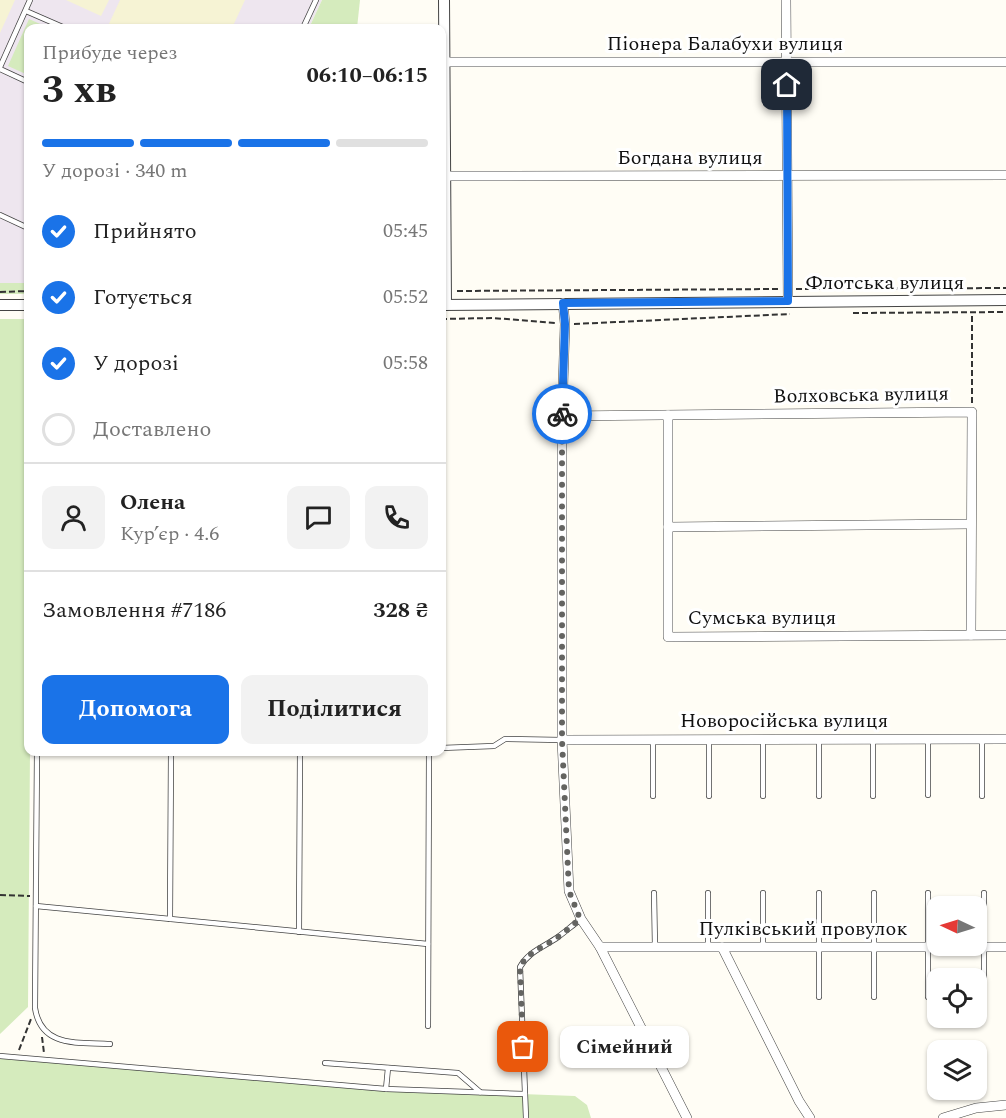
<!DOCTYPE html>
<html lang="uk">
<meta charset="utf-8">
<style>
body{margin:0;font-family:Spectral,serif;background:#f2f2f2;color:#222;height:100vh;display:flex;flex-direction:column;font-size:22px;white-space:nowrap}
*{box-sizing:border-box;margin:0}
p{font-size:20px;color:#767676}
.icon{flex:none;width:33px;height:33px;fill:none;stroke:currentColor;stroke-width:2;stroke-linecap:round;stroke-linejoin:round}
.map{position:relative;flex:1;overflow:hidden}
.side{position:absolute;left:24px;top:24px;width:422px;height:732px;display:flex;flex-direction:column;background:#fff;border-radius:12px;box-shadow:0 2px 4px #0004}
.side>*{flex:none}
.needle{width:39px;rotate:274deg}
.fabs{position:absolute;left:927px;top:896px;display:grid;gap:12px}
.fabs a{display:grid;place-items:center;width:60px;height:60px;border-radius:12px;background:#fff;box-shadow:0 2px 4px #0004;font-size:30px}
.pin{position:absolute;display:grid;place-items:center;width:51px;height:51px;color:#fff;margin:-26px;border-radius:12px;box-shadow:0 3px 9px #0006}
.courier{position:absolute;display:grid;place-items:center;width:60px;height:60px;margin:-30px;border:4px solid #1a73e8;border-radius:50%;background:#fff;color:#222;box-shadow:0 2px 8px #0007}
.bubble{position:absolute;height:42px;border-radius:12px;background:#fff;box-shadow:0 2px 4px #0004;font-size:20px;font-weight:700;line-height:42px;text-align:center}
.head em{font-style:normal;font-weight:700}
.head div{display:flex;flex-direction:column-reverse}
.head{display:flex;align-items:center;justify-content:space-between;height:102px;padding:0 18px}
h1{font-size:39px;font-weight:700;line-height:45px}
.bar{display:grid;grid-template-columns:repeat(4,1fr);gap:9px 6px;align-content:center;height:72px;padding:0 18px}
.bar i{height:8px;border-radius:4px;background:#e0e0e0}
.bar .on{background:#1a73e8}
.bar p{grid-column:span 4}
.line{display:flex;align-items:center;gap:15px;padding:0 18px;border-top:2px solid #e0e0e0}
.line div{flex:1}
.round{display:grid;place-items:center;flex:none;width:63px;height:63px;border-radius:12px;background:#f2f2f2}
ol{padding:0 18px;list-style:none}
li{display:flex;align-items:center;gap:18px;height:66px}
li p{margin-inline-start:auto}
li .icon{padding:6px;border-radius:50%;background:#1a73e8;color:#fff;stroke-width:4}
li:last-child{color:#767676}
li i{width:33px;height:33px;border:3px solid #e0e0e0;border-radius:50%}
.cta{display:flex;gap:12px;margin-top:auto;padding:12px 18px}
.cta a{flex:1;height:69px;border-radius:12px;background:#1a73e8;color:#fff;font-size:24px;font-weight:700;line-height:69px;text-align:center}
.cta a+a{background:#f2f2f2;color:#222}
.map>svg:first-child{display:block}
</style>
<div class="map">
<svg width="1006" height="1118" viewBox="0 0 1006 1118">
<rect width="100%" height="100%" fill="#fffdf5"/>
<polygon fill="#eee6ef" points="0,0 322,0 309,28 28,28 28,283 0,283"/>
<g fill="#f6f3d4">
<polygon points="0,0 15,0 0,33"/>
<polygon points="66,0 109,0 101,16"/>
<polygon points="120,0 245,0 232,28 107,28"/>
</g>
<g fill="#d5ebbd">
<polygon points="322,0 360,0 357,28 309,28"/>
<polygon points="29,19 49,28 28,28 28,75 8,66"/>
<rect x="0" y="283" width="28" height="11"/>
<polygon points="0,319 28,319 28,752 30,752 28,1007 0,1034"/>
<polygon points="0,1056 386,1089 575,1096 587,1105 591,1118 0,1118"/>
</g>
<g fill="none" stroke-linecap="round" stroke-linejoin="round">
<defs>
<g id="service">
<polyline points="26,11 65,28"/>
<polyline points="303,28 316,0"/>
<polyline points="0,67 30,0"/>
<polyline points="0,69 28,82"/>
<polyline points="0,215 28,228"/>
<polyline points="709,739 709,796"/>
<polyline points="763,739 763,796"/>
<polyline points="819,739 819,796"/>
<polyline points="873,739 873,796"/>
<polyline points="928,739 928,795"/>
<polyline points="982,739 982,796"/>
<polyline points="653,740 653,796"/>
<polyline points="441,748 494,746 505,739 562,740"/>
<path d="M 37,752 L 35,1008 C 41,1048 78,1042 110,1044"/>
<polyline points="654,893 655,947"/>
<polyline points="708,893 708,947"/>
<polyline points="763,893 763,947"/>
<polyline points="819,893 819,997"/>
<polyline points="874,893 874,997"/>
<polyline points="928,893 928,997"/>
<polyline points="984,893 984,996"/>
<polyline points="36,906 428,944"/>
<polyline points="170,919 171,752"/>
<polyline points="299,932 300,752"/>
<polyline points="428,1026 429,752"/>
<polyline points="0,1056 386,1089 525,1094"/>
<polyline points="325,1063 458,1073 480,1092"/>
<polyline points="386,1089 388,1068"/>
<path d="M 526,1118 L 520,967 C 529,951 544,947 558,937 C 566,931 573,925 581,919"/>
</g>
<g id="minor">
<polyline points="786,0 788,301"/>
<polyline points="445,62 1006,62"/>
<polyline points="445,176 1006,175"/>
<polyline points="563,303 565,324 562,416 562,740 569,891 581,919 600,947 687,1118"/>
<polyline points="668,415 668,637 1006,635"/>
<polyline points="562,416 972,412 971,635"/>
<polyline points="668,527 971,524"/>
<polyline points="562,740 1006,739"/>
<polyline points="600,947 1006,947"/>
<polyline points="722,947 799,1101 810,1118"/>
<polyline points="943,1118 976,1108 1006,1105"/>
</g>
<g id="tertiary">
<polyline points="444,0 446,305"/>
<polyline points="0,305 28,305"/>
<polyline points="441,305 1006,300"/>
</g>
</defs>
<use href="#service" stroke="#444" stroke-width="6"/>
<use href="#minor" stroke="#444" stroke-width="10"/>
<use href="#tertiary" stroke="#444" stroke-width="12"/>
<g stroke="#333" stroke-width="2" stroke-dasharray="6 3" stroke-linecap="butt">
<polyline points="796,289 1006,288"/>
<polyline points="457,291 778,289"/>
<polyline points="0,292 28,291"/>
<polyline points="853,313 1006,312"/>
<polyline points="441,319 493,318 556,323"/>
<polyline points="574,324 790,314"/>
<polyline points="972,403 972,313"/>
<polyline points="0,895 30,896"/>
<polyline points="42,1037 44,1053"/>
<polyline points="19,1050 31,1019"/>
</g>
<use href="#service" stroke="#fff" stroke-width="4.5"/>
<use href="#minor" stroke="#fff" stroke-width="9"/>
<use href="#tertiary" stroke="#fff" stroke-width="10"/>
</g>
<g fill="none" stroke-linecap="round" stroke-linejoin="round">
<path stroke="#646461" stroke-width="6" stroke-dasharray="0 10.8" d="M 523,1047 L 520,967 C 529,950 544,948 558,937 C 566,931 573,925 580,919 L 569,891 L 562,740 L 562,414"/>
<polyline stroke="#1a73e8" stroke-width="8" points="562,414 565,324 563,303 788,301 787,85"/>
</g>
<g text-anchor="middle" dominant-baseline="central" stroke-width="6" stroke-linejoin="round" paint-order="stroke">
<g font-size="20" fill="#111" stroke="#fff">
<text x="725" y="44">Піонера Балабухи вулиця</text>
<text x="690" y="158">Богдана вулиця</text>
<text x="885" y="283">Флотська вулиця</text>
<text transform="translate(861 395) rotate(-1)">Волховська вулиця</text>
<text x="762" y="618">Сумська вулиця</text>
<text x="784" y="721">Новоросійська вулиця</text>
<text x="803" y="929">Пулківський провулок</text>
</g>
</g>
</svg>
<div class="fabs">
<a><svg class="needle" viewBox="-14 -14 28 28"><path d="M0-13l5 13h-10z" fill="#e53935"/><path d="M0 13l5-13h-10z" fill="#767676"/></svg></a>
<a><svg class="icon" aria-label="locate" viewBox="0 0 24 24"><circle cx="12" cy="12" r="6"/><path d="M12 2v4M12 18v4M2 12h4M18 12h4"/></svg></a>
<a><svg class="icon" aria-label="layers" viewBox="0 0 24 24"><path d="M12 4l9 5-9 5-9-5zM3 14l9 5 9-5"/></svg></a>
</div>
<div class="pin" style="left:523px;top:1047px;background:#ea580c"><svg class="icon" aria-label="bag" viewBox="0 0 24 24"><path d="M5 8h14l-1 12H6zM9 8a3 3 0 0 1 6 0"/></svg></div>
<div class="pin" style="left:787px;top:85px;background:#1f2937"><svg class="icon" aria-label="home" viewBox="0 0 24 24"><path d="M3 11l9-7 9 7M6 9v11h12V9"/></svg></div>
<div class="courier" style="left:562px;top:414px"><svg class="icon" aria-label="bike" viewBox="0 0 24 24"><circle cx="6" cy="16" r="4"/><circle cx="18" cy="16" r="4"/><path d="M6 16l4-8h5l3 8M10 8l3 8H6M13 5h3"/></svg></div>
<div class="bubble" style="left:560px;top:1026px;width:129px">Сімейний</div>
<section class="side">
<div class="head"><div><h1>3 хв</h1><p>Прибуде через</p></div><em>06:10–06:15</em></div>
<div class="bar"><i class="on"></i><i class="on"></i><i class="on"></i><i></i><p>У дорозі · 340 m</p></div>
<ol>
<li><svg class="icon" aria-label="check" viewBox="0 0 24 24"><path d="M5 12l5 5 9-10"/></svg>Прийнято<p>05:45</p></li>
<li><svg class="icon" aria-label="check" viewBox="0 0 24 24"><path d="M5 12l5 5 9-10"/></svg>Готується<p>05:52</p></li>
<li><svg class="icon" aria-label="check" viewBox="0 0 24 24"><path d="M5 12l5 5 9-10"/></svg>У дорозі<p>05:58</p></li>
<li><i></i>Доставлено</li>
</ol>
<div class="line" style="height:108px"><a class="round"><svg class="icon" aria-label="person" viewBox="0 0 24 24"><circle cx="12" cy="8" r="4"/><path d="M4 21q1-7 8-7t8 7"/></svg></a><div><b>Олена</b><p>Кур’єр · 4.6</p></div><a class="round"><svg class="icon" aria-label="chat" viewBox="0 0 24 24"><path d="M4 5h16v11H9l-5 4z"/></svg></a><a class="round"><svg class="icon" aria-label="phone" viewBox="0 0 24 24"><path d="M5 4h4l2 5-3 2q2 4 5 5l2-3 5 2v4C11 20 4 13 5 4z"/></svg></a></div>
<div class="line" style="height:78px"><div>Замовлення #7186</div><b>328 ₴</b></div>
<div class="cta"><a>Допомога</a><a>Поділитися</a></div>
</section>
</div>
